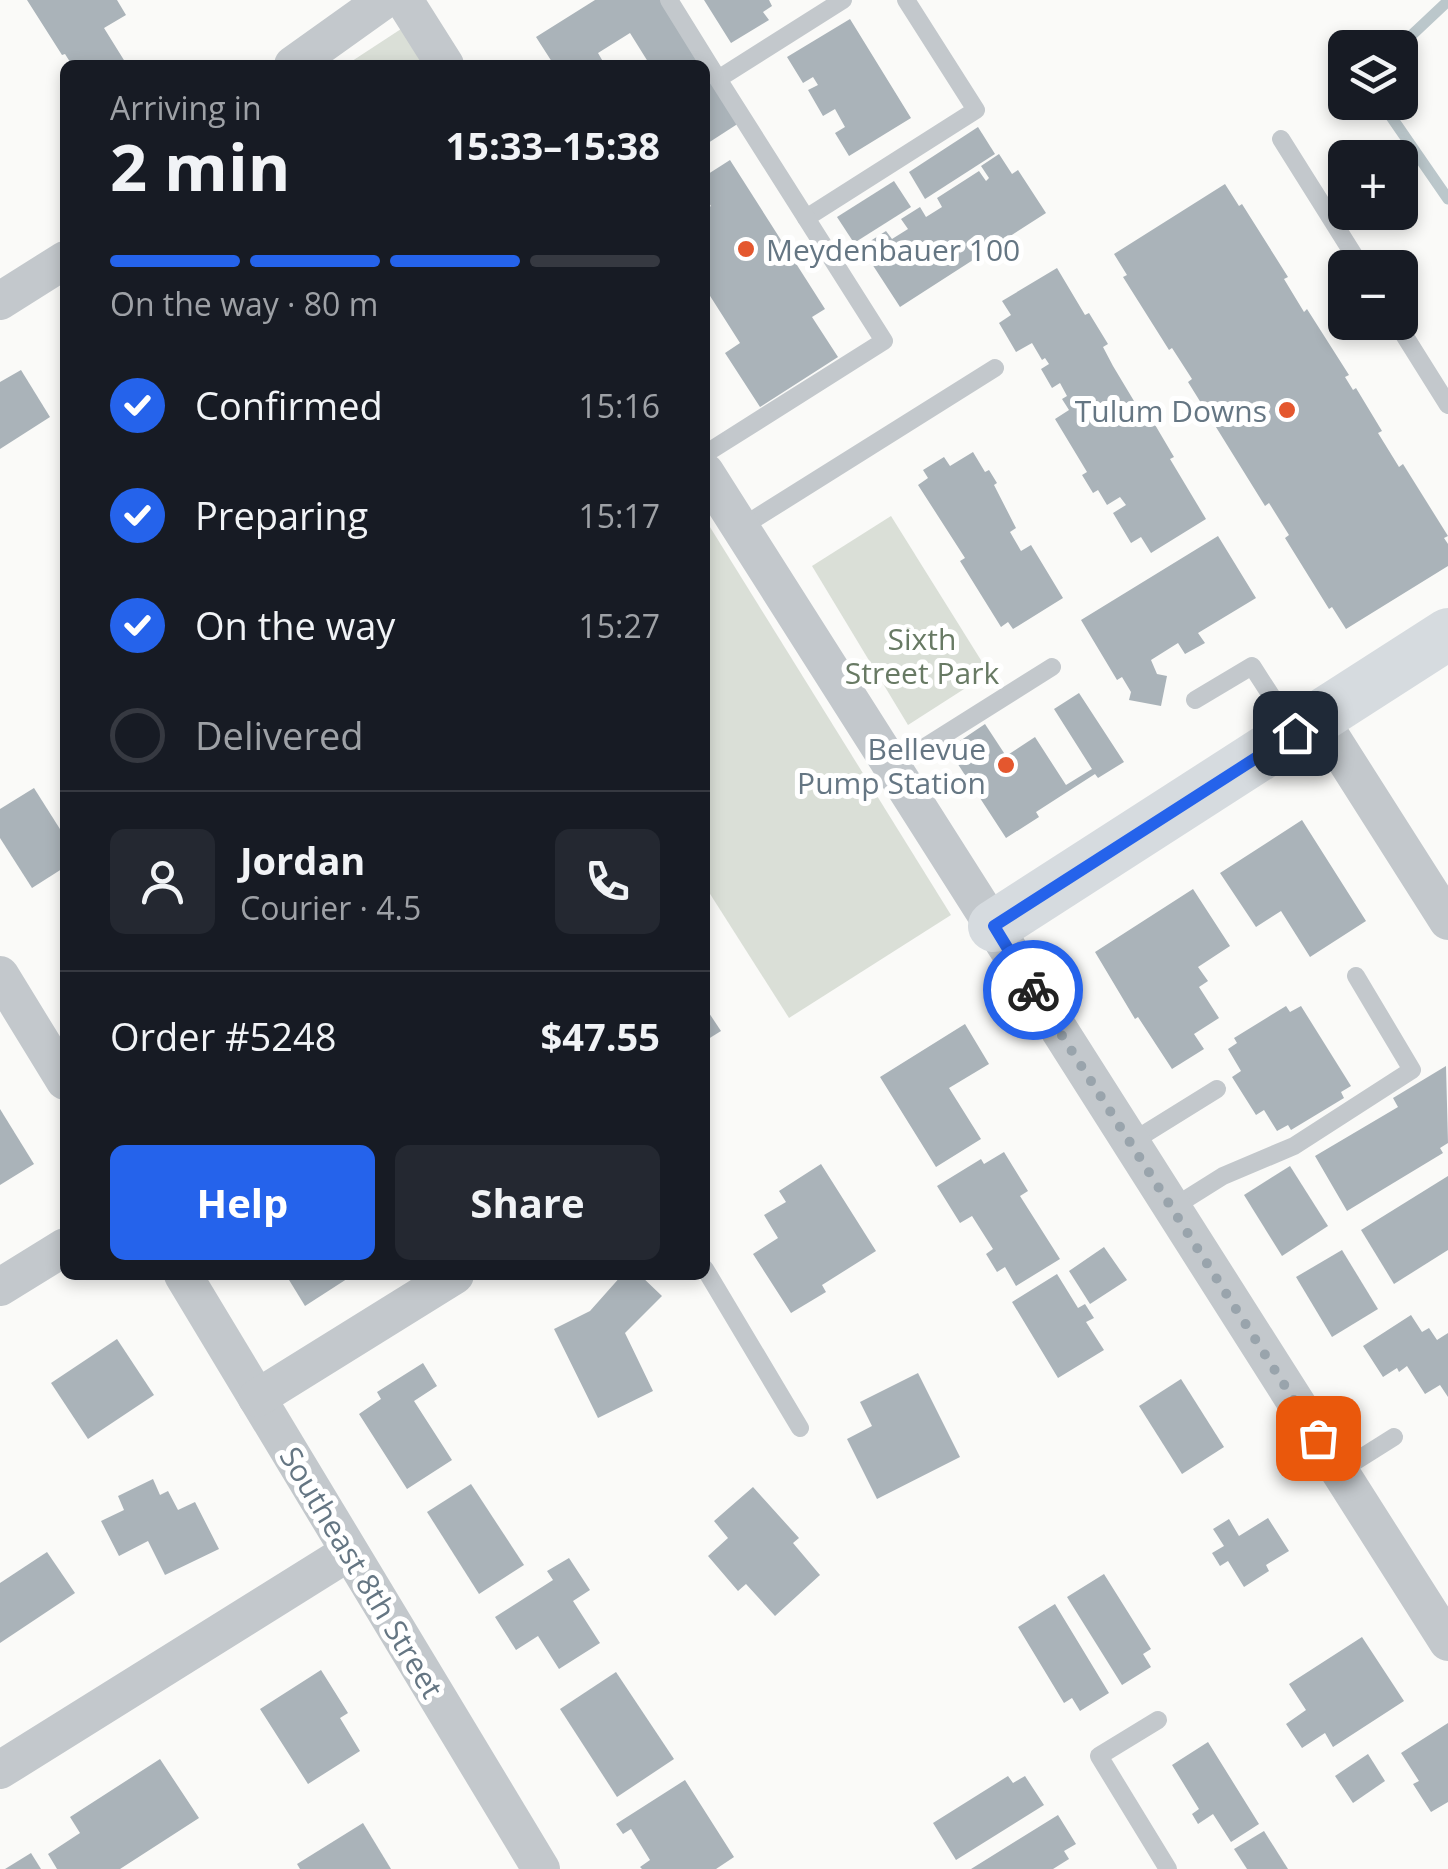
<!DOCTYPE html>
<meta charset="utf-8">
<style>
body{margin:0;font-family:"Open Sans",sans-serif;background:#242831;color:#f1f3f6;height:100vh;display:flex;flex-direction:column;font-size:38px;white-space:nowrap}
*{box-sizing:border-box;margin:0}
p{font-size:32px;color:#9ea1a6}
.icon{flex:none;width:55px;height:55px;fill:none;stroke:currentColor;stroke-width:2;stroke-linecap:round;stroke-linejoin:round}
.map{position:relative;flex:1;overflow:hidden}
.drawer{position:absolute;left:60px;top:60px;width:650px;height:1220px;display:flex;flex-direction:column;background:#171b24;border-radius:15px;box-shadow:0 5px 15px #0003}
.drawer>*{flex:none}
.buttons{position:absolute;left:1328px;top:30px;display:grid;gap:20px}
.buttons a{display:grid;place-items:center;width:90px;height:90px;border-radius:15px;background:#171b24;box-shadow:0 5px 15px #0003;font-size:50px}
.pin{position:absolute;display:grid;place-items:center;width:85px;height:85px;color:#fff;margin:-42px;border-radius:20px;box-shadow:0 5px 15px #0006}
.courier{position:absolute;display:grid;place-items:center;width:100px;height:100px;margin:-50px;border:8px solid #2563eb;border-radius:50%;background:#fff;color:#222;box-shadow:0 2px 12px #0007}
.overview em{font-style:normal;font-weight:700}
.overview div{display:flex;flex-direction:column-reverse}
.overview{display:flex;align-items:center;justify-content:space-between;height:170px;padding:0 50px}
h1{font-size:65px;font-weight:700;line-height:75px}
.bar{display:grid;grid-template-columns:repeat(4,1fr);gap:15px 10px;align-content:center;height:120px;padding:0 50px}
.bar i{height:12px;border-radius:8px;background:#363941}
.bar .active{background:#2563eb}
.bar p{grid-column:span 4}
.line{display:flex;align-items:center;gap:25px;padding:0 50px;border-top:2px solid #363941}
.line div{flex:1}
.round{display:grid;place-items:center;flex:none;width:105px;height:105px;border-radius:15px;background:#242831}
ol{padding:0 50px;list-style:none}
li{display:flex;align-items:center;gap:30px;height:110px}
li p{margin-inline-start:auto}
li .icon{padding:10px;border-radius:50%;background:#2563eb;color:#fff;stroke-width:4}
li:last-child{color:#9ea1a6}
li i{width:55px;height:55px;border:5px solid #363941;border-radius:50%}
.button{display:flex;gap:20px;margin-top:auto;padding:20px 50px}
.button a{flex:1;height:115px;border-radius:15px;background:#2563eb;color:#fff;font-size:40px;font-weight:700;line-height:115px;text-align:center}
.button a+a{background:#242831;color:#f1f3f6}
.map>svg:first-child{display:block}
</style>
<div class="map">
<svg width="1448" height="1869" viewBox="0 0 1448 1869">
<rect width="100%" height="100%" fill="#fafaf8"/>
<g fill="#dadfd7">
<polygon points="401,29 423,65 346,65"/>
<polygon points="891,516 989,673 908,725 812,566"/>
<polygon points="705,519 951,915 789,1018 705,886"/>
</g>
<g fill="none" stroke-linecap="round" stroke-linejoin="round">
<g stroke="#bbc7cb" stroke-width="11">
<polyline points="1398,48 1448,1"/>
<polyline points="1381,102 1448,199"/>
</g>
</g>
<g fill="#aab3b9">
<polygon points="27,0 117,0 126,15 104,28 127,65 72,65 65,54 62,55"/>
<polygon points="595,0 662,0 703,65 650,65 630,33 598,53 605,65 554,65 536,37"/>
<polygon points="704,0 769,0 772,6 763,12 769,20 731,43"/>
<polygon points="850,19 911,118 849,156 835,133 845,127 835,109 823,116 808,90 818,85 813,77 803,83 787,57"/>
<polygon points="705,68 739,123 705,145"/>
<polygon points="978,127 995,154 925,199 909,172"/>
<polygon points="999,154 1012,174 1018,170 1046,213 900,307 861,247 886,231 892,239 908,229 901,219 920,207 926,217 942,207 937,198 979,171 986,181 989,178 981,166"/>
<polygon points="730,160 825,309 812,317 838,357 760,407 725,353 740,343 705,288 705,210 711,206 705,197 705,176"/>
<polygon points="894,181 911,207 854,243 837,217"/>
<polygon points="1225,184 1239,206 1242,204 1288,277 1284,279 1304,312 1307,309 1349,375 1345,377 1353,390 1356,388 1382,431 1378,433 1399,467 1403,464 1448,536 1444,538 1448,544 1448,566 1346,629 1332,607 1329,609 1285,538 1289,535 1269,503 1265,506 1188,382 1192,379 1172,348 1169,350 1123,277 1127,275 1114,254"/>
<polygon points="1057,268 1085,315 1089,313 1108,344 1103,347 1113,366 1146,421 1151,418 1174,457 1170,459 1206,519 1151,553 1141,537 1131,543 1113,513 1126,505 1120,497 1107,505 1098,490 1093,493 1082,475 1087,472 1055,419 1069,410 1062,399 1067,396 1060,383 1052,388 1041,369 1049,364 1045,358 1042,360 1032,343 1016,352 999,323 1011,315 1002,301"/>
<polygon points="21,370 50,417 0,449 0,382"/>
<polygon points="973,452 985,472 989,470 997,483 994,485 1016,528 1010,532 1021,551 1031,545 1063,598 1013,629 1008,622 1001,627 960,561 965,558 918,485 928,478 923,470 944,457 950,466"/>
<polygon points="1218,536 1256,598 1198,633 1205,643 1185,654 1178,643 1151,660 1157,674 1167,676 1161,706 1129,700 1131,692 1122,677 1117,680 1081,620"/>
<polygon points="1079,693 1124,762 1098,778 1095,774 1036,812 1039,817 1006,838 948,749 985,724 1006,756 1035,737 1066,785 1092,769 1054,709"/>
<polygon points="34,788 65,837 65,867 32,888 0,838 0,809"/>
<polygon points="1302,820 1366,921 1310,957 1281,911 1256,927 1220,873"/>
<polygon points="1193,889 1230,946 1198,967 1208,981 1199,987 1219,1018 1194,1034 1204,1049 1172,1069 1138,1017 1135,1019 1095,952"/>
<polygon points="1286,1006 1290,1012 1301,1006 1351,1086 1341,1092 1344,1098 1291,1130 1288,1125 1277,1131 1264,1110 1256,1115 1232,1077 1241,1071 1228,1049 1237,1043 1234,1038"/>
<polygon points="705,1007 721,1031 705,1041"/>
<polygon points="965,1024 989,1064 949,1088 981,1139 936,1167 880,1077"/>
<polygon points="1446,1066 1448,1143 1440,1148 1443,1153 1347,1211 1315,1156 1398,1107 1393,1098"/>
<polygon points="0,1109 34,1164 0,1185"/>
<polygon points="1004,1152 1028,1191 1020,1196 1060,1259 1016,1286 1005,1267 997,1272 986,1254 993,1249 972,1216 960,1223 937,1186 981,1159 984,1164"/>
<polygon points="821,1164 876,1251 822,1285 826,1292 791,1313 753,1254 778,1238 764,1215 786,1202 779,1191"/>
<polygon points="1290,1166 1328,1226 1282,1256 1244,1195"/>
<polygon points="1448,1176 1448,1250 1394,1284 1361,1230"/>
<polygon points="1104,1247 1127,1280 1090,1304 1069,1271"/>
<polygon points="1342,1250 1378,1309 1332,1337 1296,1277"/>
<polygon points="1057,1274 1078,1308 1085,1304 1094,1318 1086,1322 1104,1350 1058,1378 1012,1302"/>
<polygon points="286,1275 353,1275 305,1306"/>
<polygon points="622,1275 640,1275 662,1296 625,1333 653,1391 598,1418 554,1329 590,1311"/>
<polygon points="1411,1315 1422,1332 1429,1328 1437,1340 1448,1333 1448,1397 1440,1385 1425,1394 1407,1366 1399,1372 1397,1368 1383,1377 1363,1346"/>
<polygon points="117,1339 154,1395 88,1439 51,1383"/>
<polygon points="423,1363 437,1386 414,1401 452,1460 407,1489 359,1414 381,1399 377,1392"/>
<polygon points="918,1373 960,1457 877,1499 847,1439 872,1426 860,1402"/>
<polygon points="1181,1379 1224,1447 1182,1474 1139,1406"/>
<polygon points="153,1479 160,1495 168,1491 178,1510 195,1502 219,1549 165,1575 148,1541 119,1556 101,1521 124,1510 118,1496"/>
<polygon points="471,1484 524,1565 479,1594 427,1512"/>
<polygon points="753,1487 799,1538 793,1543 820,1575 775,1616 746,1584 738,1591 708,1556 728,1538 714,1521"/>
<polygon points="1268,1518 1289,1551 1266,1565 1269,1571 1244,1587 1228,1561 1220,1566 1212,1553 1224,1546 1213,1529 1229,1519 1239,1536"/>
<polygon points="47,1552 75,1593 0,1643 0,1583"/>
<polygon points="569,1558 590,1590 573,1601 600,1643 559,1669 538,1636 516,1650 495,1617 553,1580 547,1571"/>
<polygon points="1104,1574 1151,1649 1143,1654 1151,1667 1122,1685 1067,1597"/>
<polygon points="1055,1604 1109,1693 1080,1711 1072,1698 1064,1703 1018,1627"/>
<polygon points="1362,1637 1404,1701 1333,1747 1325,1733 1302,1748 1286,1724 1306,1710 1289,1684"/>
<polygon points="321,1670 348,1713 340,1718 360,1751 308,1784 260,1709"/>
<polygon points="616,1672 674,1759 617,1797 560,1709"/>
<polygon points="1448,1723 1448,1802 1431,1812 1413,1784 1419,1781 1401,1753"/>
<polygon points="1208,1742 1259,1824 1231,1842 1213,1814 1198,1824 1192,1814 1199,1809 1172,1765"/>
<polygon points="1368,1754 1385,1781 1353,1803 1335,1776"/>
<polygon points="160,1759 199,1818 120,1869 57,1869 48,1854 80,1833 70,1817"/>
<polygon points="1008,1776 1013,1783 1025,1776 1044,1805 956,1860 933,1823"/>
<polygon points="685,1780 734,1857 716,1869 642,1869 640,1867 650,1860 631,1829 623,1834 616,1824"/>
<polygon points="1058,1815 1076,1844 1064,1851 1069,1859 1053,1869 971,1869"/>
<polygon points="363,1823 391,1869 300,1869 297,1864"/>
<polygon points="1264,1831 1288,1869 1247,1869 1234,1849"/>
<polygon points="31,1853 41,1869 5,1869"/>
</g>
<g fill="none" stroke-linecap="round" stroke-linejoin="round">
<g stroke="#c3c8cc" stroke-width="18">
<polyline points="669,0 718,79"/>
<polyline points="1281,139 1362,268"/>
<polyline points="806,218 976,110 906,0"/>
<polyline points="1396,322 1448,405"/>
<polyline points="705,454 884,341 718,79 843,0"/>
<polyline points="740,528 995,368"/>
<polyline points="1195,700 1252,666 1292,728"/>
<polyline points="893,767 1052,667"/>
<polyline points="1130,1143 1217,1089"/>
<polyline points="1172,1208 1223,1176 1294,1146 1412,1070 1356,976"/>
<polyline points="705,1269 800,1428"/>
<polyline points="1340,1471 1394,1437"/>
<polyline points="1158,1720 1099,1756 1168,1869"/>
</g>
<g stroke="#c3c8cc" stroke-width="38">
<polyline points="404,0 445,65"/>
<polyline points="293,65 384,0"/>
<polyline points="0,301 65,260"/>
<polyline points="705,472 1448,1642"/>
<polyline points="1319,718 1448,921"/>
<polyline points="0,975 65,1081"/>
<polyline points="183,1275 541,1869"/>
<polyline points="0,1287 65,1247"/>
<polyline points="257,1398 455,1275"/>
<polyline points="0,1770 349,1552"/>
</g>
<polyline stroke="#d6dbdf" stroke-width="52" points="994,926 1448,634"/>
</g>
<g fill="none" stroke-linecap="round" stroke-linejoin="round">
<polyline stroke="#99a4ac" stroke-width="10" stroke-dasharray="0 18" points="1033,990 1318,1438"/>
<polyline stroke="#2563eb" stroke-width="12" points="1033,990 994,926 1295,733"/>
</g>
<g fill="#e4572e" stroke="#fff" stroke-width="4">
<circle cx="746" cy="249" r="10"/>
<circle cx="1287" cy="410" r="10"/>
<circle cx="1006" cy="765" r="10"/>
</g>
<g text-anchor="middle" dominant-baseline="central" stroke-width="10" stroke-linejoin="round" paint-order="stroke">
<g font-size="30" fill="#657683" stroke="#fff" text-anchor="end">
<text x="766" y="249" text-anchor="start">Meydenbauer 100</text>
<text x="1267" y="410">Tulum Downs</text>
<text x="986" y="748">Bellevue<tspan x="986" dy="34">Pump Station</tspan></text>
</g>
<g font-size="30" fill="#687a64" stroke="#fff">
<text x="922" y="638">Sixth<tspan x="922" dy="34">Street Park</tspan></text>
</g>
<g font-size="30" fill="#657683" stroke="#fff">
<text transform="translate(362 1572) rotate(59)">Southeast 8th Street</text>
</g>
</g>
</svg>
<div class="buttons">
<a><svg class="icon" aria-label="layers" viewBox="0 0 24 24"><path d="M12 4l9 5-9 5-9-5zM3 14l9 5 9-5"/></svg></a>
<a>+</a>
<a>−</a>
</div>
<div class="pin" style="left:1318px;top:1438px;background:#ea580c"><svg class="icon" aria-label="bag" viewBox="0 0 24 24"><path d="M5 8h14l-1 12H6zM9 8a3 3 0 0 1 6 0"/></svg></div>
<div class="pin" style="left:1295px;top:733px;background:#1f2937"><svg class="icon" aria-label="home" viewBox="0 0 24 24"><path d="M3 11l9-7 9 7M6 9v11h12V9"/></svg></div>
<div class="courier" style="left:1033px;top:990px"><svg class="icon" aria-label="bike" viewBox="0 0 24 24"><circle cx="6" cy="16" r="4"/><circle cx="18" cy="16" r="4"/><path d="M6 16l4-8h5l3 8M10 8l3 8H6M13 5h3"/></svg></div>
<section class="drawer">
<div class="overview"><div><h1>2 min</h1><p>Arriving in</p></div><em>15:33–15:38</em></div>
<div class="bar"><i class="active"></i><i class="active"></i><i class="active"></i><i></i><p>On the way · 80 m</p></div>
<ol>
<li><svg class="icon" aria-label="check" viewBox="0 0 24 24"><path d="M5 12l5 5 9-10"/></svg>Confirmed<p>15:16</p></li>
<li><svg class="icon" aria-label="check" viewBox="0 0 24 24"><path d="M5 12l5 5 9-10"/></svg>Preparing<p>15:17</p></li>
<li><svg class="icon" aria-label="check" viewBox="0 0 24 24"><path d="M5 12l5 5 9-10"/></svg>On the way<p>15:27</p></li>
<li><i></i>Delivered</li>
</ol>
<div class="line" style="height:180px"><a class="round"><svg class="icon" aria-label="person" viewBox="0 0 24 24"><circle cx="12" cy="8" r="4"/><path d="M4 21q1-7 8-7t8 7"/></svg></a><div><b>Jordan</b><p>Courier · 4.5</p></div><a class="round"><svg class="icon" aria-label="phone" viewBox="0 0 24 24"><path d="M5 4h4l2 5-3 2q2 4 5 5l2-3 5 2v4C11 20 4 13 5 4z"/></svg></a></div>
<div class="line" style="height:130px"><div>Order #5248</div><b>$47.55</b></div>
<div class="button"><a>Help</a><a>Share</a></div>
</section>
</div>
